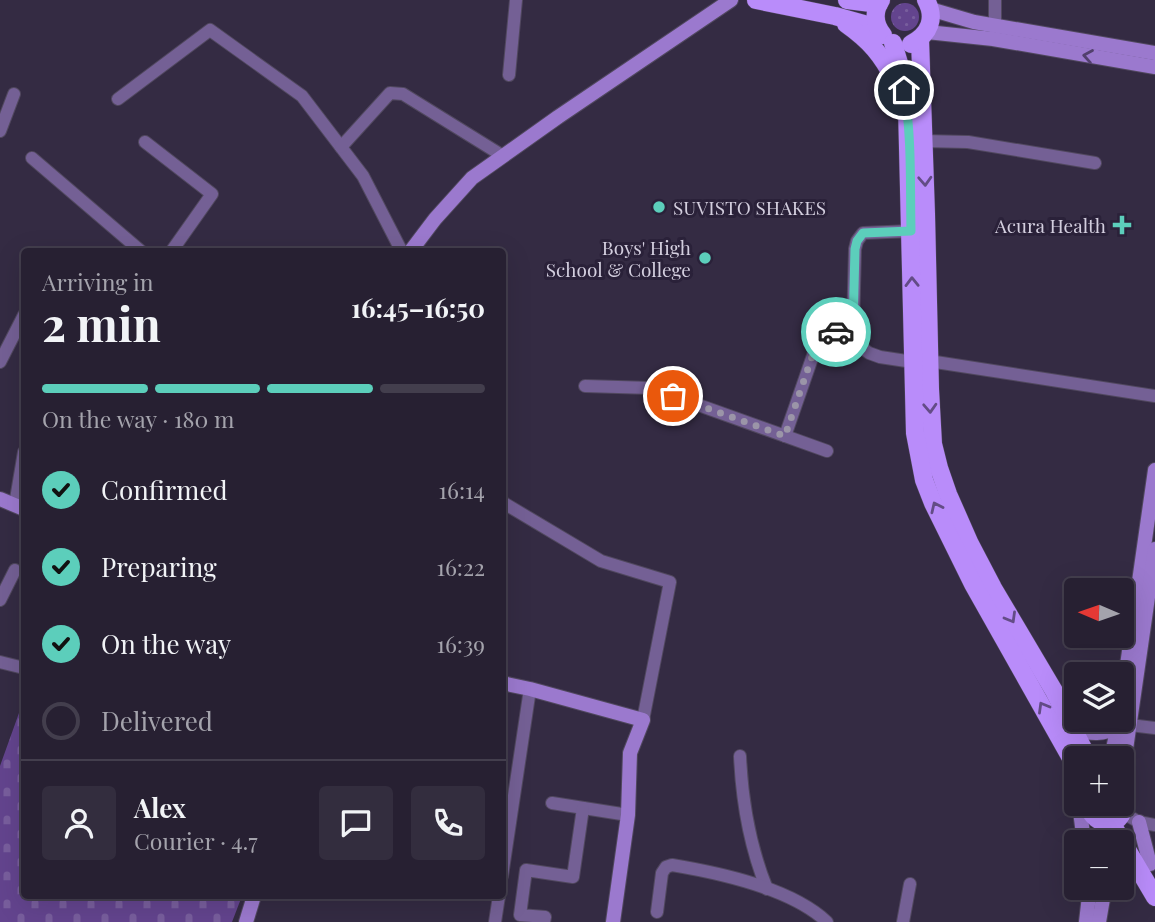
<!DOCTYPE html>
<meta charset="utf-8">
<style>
body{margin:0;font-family:"Playfair Display",serif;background:#332d3e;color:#f1f3f6;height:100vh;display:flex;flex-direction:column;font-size:26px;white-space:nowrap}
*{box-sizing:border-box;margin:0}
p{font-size:23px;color:#a4a3ac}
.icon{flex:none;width:38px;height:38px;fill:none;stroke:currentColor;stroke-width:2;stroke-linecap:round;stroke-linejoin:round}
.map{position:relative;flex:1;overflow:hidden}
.side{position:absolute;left:21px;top:248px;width:485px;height:651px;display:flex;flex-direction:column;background:#272032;border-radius:7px;box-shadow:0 7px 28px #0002,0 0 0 2px #433e4d}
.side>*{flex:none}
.needle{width:46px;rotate:272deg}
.fabs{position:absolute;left:1064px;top:578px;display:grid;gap:14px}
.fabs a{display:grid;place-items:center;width:70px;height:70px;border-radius:7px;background:#272032;box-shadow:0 7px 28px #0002,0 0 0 2px #433e4d;font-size:35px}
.pin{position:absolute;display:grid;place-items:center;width:60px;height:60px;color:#fff;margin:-30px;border:4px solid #fff;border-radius:50%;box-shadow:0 2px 7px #0007}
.courier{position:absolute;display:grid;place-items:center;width:70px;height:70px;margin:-35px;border:5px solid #5ccebb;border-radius:50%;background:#fff;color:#222;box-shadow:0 2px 9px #0007}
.headline em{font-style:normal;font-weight:700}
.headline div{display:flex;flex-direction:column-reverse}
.headline{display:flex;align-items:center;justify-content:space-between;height:119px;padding:0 21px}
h1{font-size:46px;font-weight:700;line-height:52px}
.bar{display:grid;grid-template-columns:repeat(4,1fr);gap:10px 7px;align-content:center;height:84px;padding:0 21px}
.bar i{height:9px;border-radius:5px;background:#433e4d}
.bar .current{background:#5ccebb}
.bar p{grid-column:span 4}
.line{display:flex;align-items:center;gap:18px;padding:0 21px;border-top:2px solid #433e4d}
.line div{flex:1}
.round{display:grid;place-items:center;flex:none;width:74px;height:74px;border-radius:7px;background:#332d3e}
ol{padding:0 21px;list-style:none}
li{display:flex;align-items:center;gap:21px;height:77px}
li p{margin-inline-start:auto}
li .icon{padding:7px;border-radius:50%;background:#5ccebb;color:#111;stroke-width:4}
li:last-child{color:#a4a3ac}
li i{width:38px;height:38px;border:4px solid #433e4d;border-radius:50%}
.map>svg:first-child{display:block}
</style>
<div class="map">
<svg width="1155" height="922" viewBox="0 0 1155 922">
<defs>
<pattern id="cemetery-stones" width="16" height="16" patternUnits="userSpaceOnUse" patternTransform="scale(1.75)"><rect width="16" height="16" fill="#63448e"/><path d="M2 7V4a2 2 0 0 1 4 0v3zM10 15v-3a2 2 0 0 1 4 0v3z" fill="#785e9d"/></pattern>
<pattern id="garden-dots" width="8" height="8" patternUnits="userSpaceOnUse" patternTransform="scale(1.75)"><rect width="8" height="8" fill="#63448e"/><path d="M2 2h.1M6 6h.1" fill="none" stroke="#785e9d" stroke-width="1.8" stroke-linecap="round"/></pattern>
</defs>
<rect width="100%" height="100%" fill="#342b43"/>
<polygon fill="url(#cemetery-stones)" points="24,699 24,896 242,896 232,922 0,922 0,766"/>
<circle fill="url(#garden-dots)" cx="905" cy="17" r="14"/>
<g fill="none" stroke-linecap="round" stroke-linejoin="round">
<defs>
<g id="street">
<polyline points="995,25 995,0"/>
<polyline points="509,75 516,0"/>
<polyline points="118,99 210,30 302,96 363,176 402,252"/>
<polyline points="0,131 14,94"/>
<polyline points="923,141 968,142 1095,163"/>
<polyline points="145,142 212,194 171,252"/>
<polyline points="341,147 390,93 403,94 503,156"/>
<polyline points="32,158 142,252"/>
<polyline points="911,231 863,233 857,241 855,249 853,327 861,347 869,353 880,357 913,362"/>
<polyline points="929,361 1155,396"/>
<polyline points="0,362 24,315"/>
<polyline points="585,386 651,388 827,451"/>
<polyline points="785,436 818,341 823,336 853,327"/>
<polyline points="502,502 601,561 670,582 643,720"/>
<polyline points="15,505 24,452"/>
<polyline points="0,600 15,570"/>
<polyline points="0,662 24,668"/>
<polyline points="1130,725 1155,728"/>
<path d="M 740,756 C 742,801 750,847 767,889"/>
<polyline points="552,803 628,815"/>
<polyline points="1123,813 1139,822 1155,825"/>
<polyline points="502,876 530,689"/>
<path d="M 657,912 L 662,873 L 666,867 L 672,865 C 720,873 791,888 827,922"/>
<polyline points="495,922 499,896"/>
<polyline points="544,922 545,917 520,915 526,870 573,877 583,808"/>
<polyline points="903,922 910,884"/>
</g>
<g id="secondary">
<polyline points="930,9 974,22 1155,53"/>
<polyline points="927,32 993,39 1155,67"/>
<polyline points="410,252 435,219 472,178 558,117 731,0"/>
<polyline points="0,499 24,509"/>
<polyline points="502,683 530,689 643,720 630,753 628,815 613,922"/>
<polyline points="1122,700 1155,470"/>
<path d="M 1075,730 C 1091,734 1103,735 1118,727"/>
<polyline points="1111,758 1119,721"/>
<polyline points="1072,759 1076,786"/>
<polyline points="1122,777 1155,549"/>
<polyline points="1079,803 1084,842"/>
<polyline points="1139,822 1150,864"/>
<polyline points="1107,842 1107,824"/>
<polyline points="1122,871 1142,875"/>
<polyline points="246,922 254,896"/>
<polyline points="1086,922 1090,887"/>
<polyline points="1099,922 1105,887"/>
</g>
<g id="primary">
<polyline points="756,0 835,16 878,28"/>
<polyline points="847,0 879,4"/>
<path d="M 881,0 C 873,12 874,24 883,35"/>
<path d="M 846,24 C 870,41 882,55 895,81"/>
<polyline points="920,39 926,214 930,389 933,444 939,468 948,494 970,544 993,588 1054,691 1088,758"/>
<polyline points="893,43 902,73 907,107 915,433 924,480 933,503 973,584 1076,767"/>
<path d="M 911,44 C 930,34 936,18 926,0"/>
<path d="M 1087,803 C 1090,816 1100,824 1112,824 C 1121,817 1124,814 1122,803"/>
<polyline points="1112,824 1155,897"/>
</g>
</defs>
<use href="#street" stroke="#51485f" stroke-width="14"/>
<use href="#secondary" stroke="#51485f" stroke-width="16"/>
<use href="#primary" stroke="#51485f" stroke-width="19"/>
<use href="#street" stroke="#746095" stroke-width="12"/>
<use href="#secondary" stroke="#9b79ce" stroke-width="14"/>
<use href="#primary" stroke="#b98cfa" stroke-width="18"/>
</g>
<defs><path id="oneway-chevron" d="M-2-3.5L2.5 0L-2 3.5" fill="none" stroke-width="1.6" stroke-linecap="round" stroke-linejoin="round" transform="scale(1.75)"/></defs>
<use stroke="#52406d" href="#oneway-chevron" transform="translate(1088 56) rotate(-170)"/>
<g stroke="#634c86">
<use href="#oneway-chevron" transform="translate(925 181) rotate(87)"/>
<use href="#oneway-chevron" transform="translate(912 282) rotate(-91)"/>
<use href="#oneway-chevron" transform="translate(930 408) rotate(87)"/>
<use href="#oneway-chevron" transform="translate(936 507) rotate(-115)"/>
<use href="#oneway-chevron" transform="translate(1011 618) rotate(60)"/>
<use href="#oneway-chevron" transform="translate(1043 707) rotate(-120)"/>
</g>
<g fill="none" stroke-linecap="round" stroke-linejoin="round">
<polyline stroke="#9b95a8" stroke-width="7" stroke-dasharray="0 12.6" points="673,396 785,436 816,345 823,336 836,332"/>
<path stroke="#5ccebb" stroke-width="9" d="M 836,332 L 853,327 L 855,249 L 857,241 L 863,233 L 911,231 C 910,184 912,136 904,90"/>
</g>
<g fill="#5ccebb" stroke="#2a2139" stroke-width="2.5">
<circle cx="659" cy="207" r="7"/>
<path d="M1118.5 214.5h7v7h7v7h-7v7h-7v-7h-7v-7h7z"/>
<circle cx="705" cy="258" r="7"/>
</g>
<g text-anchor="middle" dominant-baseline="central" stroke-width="6" stroke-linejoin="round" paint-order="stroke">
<g font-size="19" fill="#d3cede" stroke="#2a2139" text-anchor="end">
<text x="673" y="207" text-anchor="start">SUVISTO SHAKES</text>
<text x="1106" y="225">Acura Health</text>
<text x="691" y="247">Boys' High<tspan x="691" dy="22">School &amp; College</tspan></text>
</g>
</g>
</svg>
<div class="fabs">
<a><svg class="needle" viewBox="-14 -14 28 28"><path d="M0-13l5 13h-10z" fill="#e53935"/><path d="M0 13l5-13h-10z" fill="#a4a3ac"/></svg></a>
<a><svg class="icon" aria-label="layers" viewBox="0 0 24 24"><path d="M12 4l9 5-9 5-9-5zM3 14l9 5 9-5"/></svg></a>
<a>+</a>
<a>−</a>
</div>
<div class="pin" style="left:673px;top:396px;background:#ea580c"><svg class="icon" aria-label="bag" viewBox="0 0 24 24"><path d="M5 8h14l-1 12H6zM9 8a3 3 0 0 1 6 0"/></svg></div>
<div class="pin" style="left:904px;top:90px;background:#1f2937"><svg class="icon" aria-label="home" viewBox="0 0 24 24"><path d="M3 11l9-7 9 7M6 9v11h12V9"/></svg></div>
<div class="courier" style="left:836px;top:332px"><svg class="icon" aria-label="car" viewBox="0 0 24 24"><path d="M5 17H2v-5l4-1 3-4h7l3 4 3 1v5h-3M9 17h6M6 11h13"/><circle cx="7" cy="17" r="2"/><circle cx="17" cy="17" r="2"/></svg></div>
<section class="side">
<div class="headline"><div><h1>2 min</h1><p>Arriving in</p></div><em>16:45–16:50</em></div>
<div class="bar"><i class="current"></i><i class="current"></i><i class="current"></i><i></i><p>On the way · 180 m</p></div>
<ol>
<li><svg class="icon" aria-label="check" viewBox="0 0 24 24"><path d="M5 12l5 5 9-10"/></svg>Confirmed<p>16:14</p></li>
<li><svg class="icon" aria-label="check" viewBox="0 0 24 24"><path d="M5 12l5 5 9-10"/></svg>Preparing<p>16:22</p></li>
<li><svg class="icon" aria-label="check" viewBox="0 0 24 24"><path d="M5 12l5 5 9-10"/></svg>On the way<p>16:39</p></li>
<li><i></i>Delivered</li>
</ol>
<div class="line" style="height:126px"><a class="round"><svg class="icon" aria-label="person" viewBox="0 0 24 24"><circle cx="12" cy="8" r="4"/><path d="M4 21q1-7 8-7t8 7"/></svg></a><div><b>Alex</b><p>Courier · 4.7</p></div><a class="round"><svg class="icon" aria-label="chat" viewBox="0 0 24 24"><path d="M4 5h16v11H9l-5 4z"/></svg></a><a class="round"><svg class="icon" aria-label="phone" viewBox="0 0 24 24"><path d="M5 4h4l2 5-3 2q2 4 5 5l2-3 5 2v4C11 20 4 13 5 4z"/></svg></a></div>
</section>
</div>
